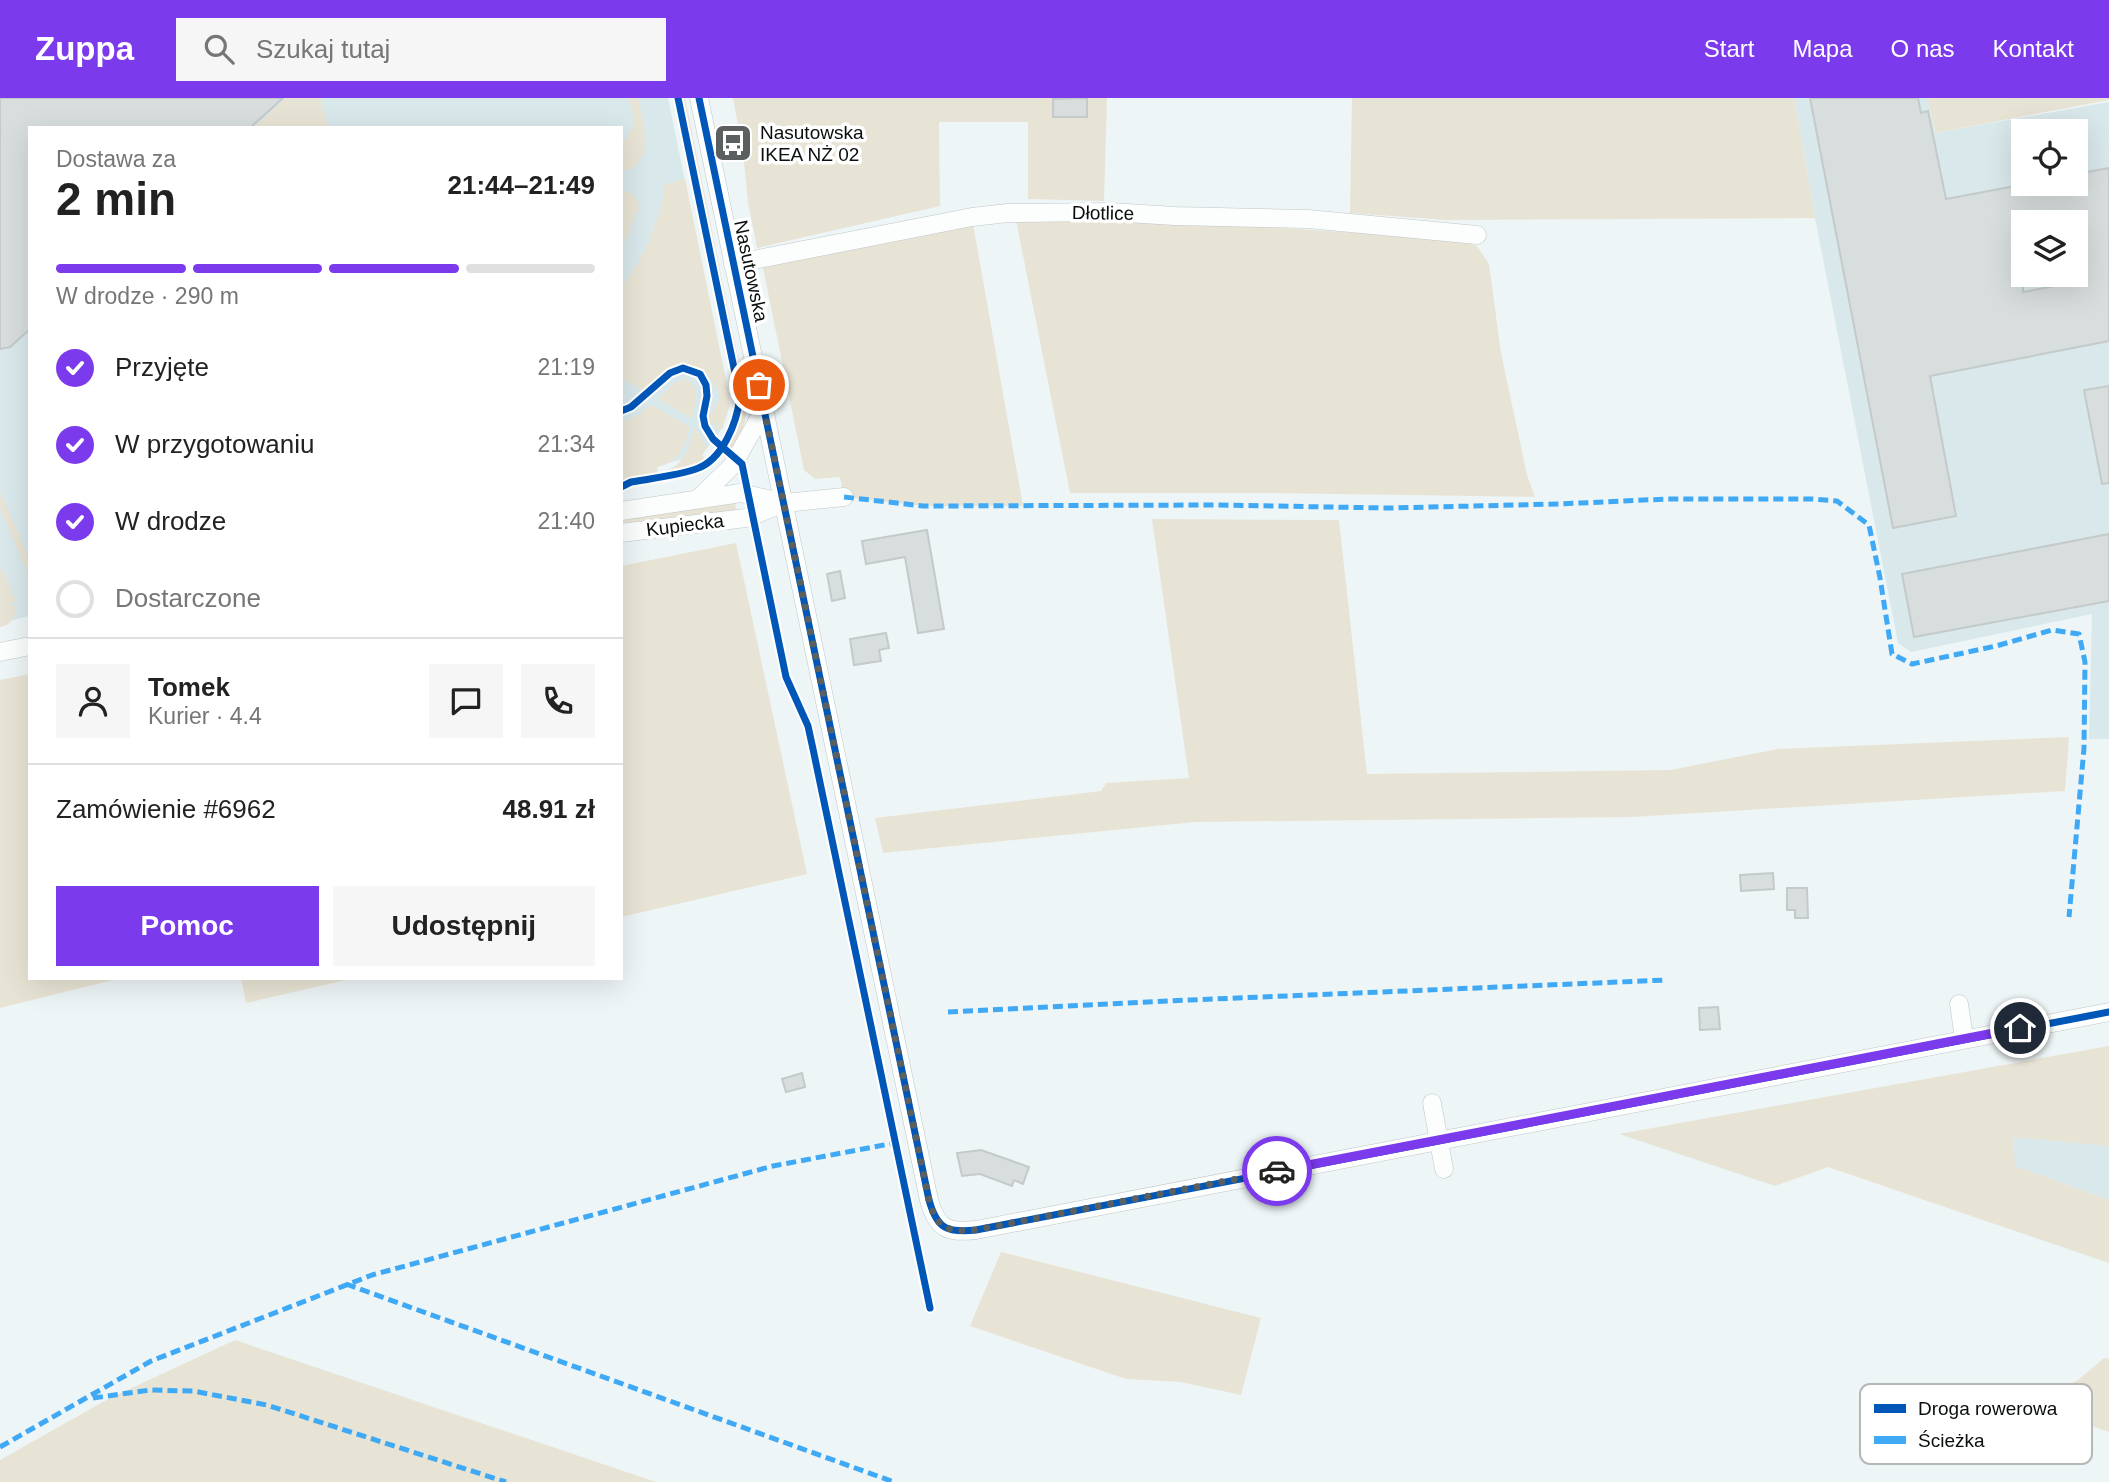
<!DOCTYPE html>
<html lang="pl">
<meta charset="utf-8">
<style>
body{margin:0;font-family:Helvetica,sans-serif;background:#f6f6f6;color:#222;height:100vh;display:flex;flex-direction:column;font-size:26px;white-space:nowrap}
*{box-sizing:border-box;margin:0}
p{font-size:23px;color:#767676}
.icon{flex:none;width:38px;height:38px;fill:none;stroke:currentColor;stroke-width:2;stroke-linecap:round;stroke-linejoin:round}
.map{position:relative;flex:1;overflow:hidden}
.drawer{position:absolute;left:28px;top:28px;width:595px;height:854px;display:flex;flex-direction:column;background:#fff;border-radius:0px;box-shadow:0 7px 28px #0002}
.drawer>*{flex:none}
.controls{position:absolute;left:2011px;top:21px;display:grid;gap:14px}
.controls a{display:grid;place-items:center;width:77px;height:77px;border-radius:0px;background:#fff;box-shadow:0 7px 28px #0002;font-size:35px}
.pin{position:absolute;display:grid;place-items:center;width:60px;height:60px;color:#fff;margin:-30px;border:4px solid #fff;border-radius:50%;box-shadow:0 2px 7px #0007}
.courier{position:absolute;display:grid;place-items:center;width:70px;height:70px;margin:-35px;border:5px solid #7c3aed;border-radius:50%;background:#fff;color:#222;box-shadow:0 2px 9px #0007}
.summary em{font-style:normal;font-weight:600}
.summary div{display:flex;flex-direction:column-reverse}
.summary{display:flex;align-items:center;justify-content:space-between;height:119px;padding:0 28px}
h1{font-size:46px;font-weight:600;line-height:52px}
.bar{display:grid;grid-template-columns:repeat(4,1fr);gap:10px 7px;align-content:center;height:84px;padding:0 28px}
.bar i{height:9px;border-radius:5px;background:#e0e0e0}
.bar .selected{background:#7c3aed}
.bar p{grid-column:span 4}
.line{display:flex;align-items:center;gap:18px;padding:0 28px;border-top:2px solid #e0e0e0}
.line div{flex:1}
.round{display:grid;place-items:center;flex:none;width:74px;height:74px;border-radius:0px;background:#f6f6f6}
ol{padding:0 28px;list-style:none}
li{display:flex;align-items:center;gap:21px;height:77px}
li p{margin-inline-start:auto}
li .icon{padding:7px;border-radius:50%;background:#7c3aed;color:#fff;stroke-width:4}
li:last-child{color:#767676}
li i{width:38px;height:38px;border:4px solid #e0e0e0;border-radius:50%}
.cta{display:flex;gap:14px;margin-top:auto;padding:14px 28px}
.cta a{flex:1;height:80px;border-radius:0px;background:#7c3aed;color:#fff;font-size:28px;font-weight:600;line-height:80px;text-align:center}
.cta a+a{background:#f6f6f6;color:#222}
header{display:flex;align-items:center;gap:42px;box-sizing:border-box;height:98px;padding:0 35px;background:#7c3aed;color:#fff}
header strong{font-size:33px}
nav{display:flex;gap:38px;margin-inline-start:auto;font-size:24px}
.search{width:490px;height:63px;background:#f6f6f6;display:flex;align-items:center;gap:18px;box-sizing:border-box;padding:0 24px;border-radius:0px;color:#767676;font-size:26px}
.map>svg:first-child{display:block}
</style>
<header>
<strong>Zuppa</strong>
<div class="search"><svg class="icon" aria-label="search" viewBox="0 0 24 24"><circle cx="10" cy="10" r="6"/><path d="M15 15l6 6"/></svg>Szukaj tutaj</div>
<nav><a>Start</a><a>Mapa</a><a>O nas</a><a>Kontakt</a></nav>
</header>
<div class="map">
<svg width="2109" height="1384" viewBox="0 0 2109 1384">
<rect width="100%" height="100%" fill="#eef5f6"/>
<g fill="#d9e8eb" fill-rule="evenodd">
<polygon points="0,0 668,0 729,297 730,307 723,329 702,357 621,376 621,30 30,30 30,518 0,525"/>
<path d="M 1794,0 L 1928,0 L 1935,35 L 2109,4 L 2109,641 L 2089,641 L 2092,516 L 1911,554 L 1898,545 L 1815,120 ZM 2023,33 L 2076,33 L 2076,86 L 2023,86 ZM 2023,124 L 2076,124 L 2076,177 L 2023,177 Z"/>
<polygon points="2013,1038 2109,1048 2109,1102 2014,1068"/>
</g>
<g fill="#e8e4d5">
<polygon points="286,0 320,0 329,30 253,30"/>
<path d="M 628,0 L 638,0 C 643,24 657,69 621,73 L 621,48 L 632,31 L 634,22 Z"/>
<path d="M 680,0 L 685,0 L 746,299 L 745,324 L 733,353 L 730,351 C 728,339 738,328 741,317 C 743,307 742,297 741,287 Z"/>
<polygon points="733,0 1107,0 1104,103 1028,101 1028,24 939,24 940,108 757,150 748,104 743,54"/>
<polygon points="1352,0 1794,0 1815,120 1446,122 1350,115"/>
<polygon points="1928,0 2109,0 2109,2 1935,35"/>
<path d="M 685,81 L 729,297 L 730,307 L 721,332 L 717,330 L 714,325 L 708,327 L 707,322 C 710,316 717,309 719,302 C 722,285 697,265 681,267 C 667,269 655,284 644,293 L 621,280 L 621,190 L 635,170 L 649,144 L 662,106 L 665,86 Z"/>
<path d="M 621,93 C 632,93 638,99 639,110 L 621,153 Z"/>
<polygon points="1016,122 1219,126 1453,141 1477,148 1489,166 1501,255 1527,377 1535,399 1267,395 1070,395"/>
<polygon points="973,126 1023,408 923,408 844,399 840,379 815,381 804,372 761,160"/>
<path d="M 686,281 C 701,289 695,306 692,320 L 658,301 L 675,285 Z"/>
<path d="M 651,307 L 690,329 C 683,350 680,364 657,369 L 658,377 L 637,380 L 621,386 L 621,324 L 635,319 Z"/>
<path d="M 694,332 L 697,332 L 707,350 L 702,357 L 707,362 L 695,369 L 668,375 L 668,372 C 684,366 690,348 694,332 Z"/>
<polygon points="0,394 30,462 30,480 0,411"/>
<polygon points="735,402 736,414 621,425 621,420"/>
<polygon points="1152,421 1339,422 1367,676 1670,672 1778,651 2069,639 2065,693 1632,719 1195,724 883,755 875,720 1101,693 1106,685 1189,680"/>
<polygon points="736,445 807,776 621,819 621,468"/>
<path d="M 0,467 L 16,503 L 12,504 L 13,508 L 17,508 C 14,519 12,527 0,529 Z"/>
<polygon points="30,576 30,880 121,880 0,910 0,582"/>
<polygon points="241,880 354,880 246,905"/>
<polygon points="2109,948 2109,1048 2013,1039 2015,1068 2109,1102 2109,1165 1828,1069 1775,1088 1619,1036"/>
<polygon points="1001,1154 1261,1220 1241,1297 1181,1284 1126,1281 970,1228"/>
<polygon points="235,1242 656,1384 0,1384 0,1362 110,1300"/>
<polygon points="2104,1260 2109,1261 2109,1334 2000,1296 2054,1293 2078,1282"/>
</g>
<g fill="#d8ddde" stroke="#c4caca" stroke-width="2" fill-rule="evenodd">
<polygon points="0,0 283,0 250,30 30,30 30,231 10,249 0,251"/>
<polygon points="1087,0 1087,19 1053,19 1053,1"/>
<path d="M 1810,0 L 1918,0 L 1921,15 L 1928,13 L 1946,101 L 2026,86 L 2076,86 L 2076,76 L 2109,70 L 2109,243 L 1930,278 L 1956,418 L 1893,430 ZM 2023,124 L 2076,124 L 2076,184 L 2023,194 Z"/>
<polygon points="2109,288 2109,385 2102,386 2084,292"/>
<polygon points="927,432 944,531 918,535 905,459 866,466 862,443"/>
<polygon points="2109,436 2109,503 1914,539 1902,476"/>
<polygon points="840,473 845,500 832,503 827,476"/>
<polygon points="886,535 889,550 879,552 881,563 854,567 850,541"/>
<polygon points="1773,775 1774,791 1741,793 1740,777"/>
<polygon points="1787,790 1807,790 1808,820 1795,820 1795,812 1787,812"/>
<polygon points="1718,909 1720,931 1700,932 1699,910"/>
<polygon points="802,975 805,989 786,994 782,981"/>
<polygon points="981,1052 1029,1069 1023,1086 1014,1082 1012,1088 980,1076 962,1078 957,1055"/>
</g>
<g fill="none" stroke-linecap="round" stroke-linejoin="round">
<defs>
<g id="street">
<path d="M 699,0 L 929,1102 C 937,1131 947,1135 976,1132 L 2109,914"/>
<polyline points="733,166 972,119 1008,115 1111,114 1175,118 1308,121 1477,137"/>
<polyline points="699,400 732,368 764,312"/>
<polyline points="621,413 741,395 785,405"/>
<polyline points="621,435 746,420 785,405 844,399"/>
<polyline points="0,554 30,548"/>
<polyline points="1959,906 1964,940"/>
<polyline points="1432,1005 1444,1071"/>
</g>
</defs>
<use href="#street" stroke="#c0c6c7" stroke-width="19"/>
<use href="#street" stroke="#fcfefe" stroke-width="18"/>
<g stroke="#3fa9f5" stroke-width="5" stroke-dasharray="10 5" stroke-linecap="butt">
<polyline points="844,399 923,408 1213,407 1389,410 1559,406 1667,401 1813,401 1837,403 1869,427 1880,480 1892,556 1912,566 1996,548 2052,532 2079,536 2085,564 2084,650 2069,819"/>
<polyline points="948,914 1190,902 1667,882"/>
<polyline points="346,1186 894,1384"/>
<polyline points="93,1300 150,1292 193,1293 267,1307 506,1384"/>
<polyline points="0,1349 151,1263 372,1177 773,1068 900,1044"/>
</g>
<defs>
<g id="cycleway">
<path d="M 699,0 L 929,1102 C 937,1131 947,1135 976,1132 L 2109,914"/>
<polyline points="621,313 631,309 670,275 683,270 700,276 706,287 707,298 703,318 705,328 713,341 742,366 786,579 808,628 813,651 930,1210"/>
<path d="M 621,389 L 631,384 C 653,380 676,378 696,371 C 723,362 737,324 740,299 L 678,0"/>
</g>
</defs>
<use href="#cycleway" stroke="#fff" stroke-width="11"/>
<use href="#cycleway" stroke="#0057b8" stroke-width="7"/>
</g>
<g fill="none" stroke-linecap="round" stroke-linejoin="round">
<path stroke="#5a5f60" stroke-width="7" stroke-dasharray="0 12.6" d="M 759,287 L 929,1102 C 937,1131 947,1134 976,1132 L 1277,1073"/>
<polyline stroke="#7c3aed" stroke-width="9" points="1277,1073 2020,930"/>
</g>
<defs>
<symbol id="bus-square" viewBox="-11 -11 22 22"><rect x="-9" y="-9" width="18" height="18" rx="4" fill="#5a5f60" stroke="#fff"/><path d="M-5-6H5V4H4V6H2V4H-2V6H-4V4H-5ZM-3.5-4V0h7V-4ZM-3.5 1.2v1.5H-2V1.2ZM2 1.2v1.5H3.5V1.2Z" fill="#fff"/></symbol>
</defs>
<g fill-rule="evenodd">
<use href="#bus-square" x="711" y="23" width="44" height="44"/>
</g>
<g text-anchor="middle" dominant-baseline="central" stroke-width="7" stroke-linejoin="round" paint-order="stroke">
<g font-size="19" fill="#0a0e0f" stroke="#fff" text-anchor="start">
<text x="760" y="34">Nasutowska<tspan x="760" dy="22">IKEA NŻ 02</tspan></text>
</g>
<g font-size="19" fill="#0a0e0f" stroke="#fff">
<text transform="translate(1103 115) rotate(1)">Dłotlice</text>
<text transform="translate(751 173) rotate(78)">Nasutowska</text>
<text transform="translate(685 427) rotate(-7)">Kupiecka</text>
</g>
</g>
<rect x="1860" y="1286" width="232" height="80" rx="10" fill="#fff" stroke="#b6b7b7" stroke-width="2"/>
<rect x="1874" y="1306" width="32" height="9" fill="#0057b8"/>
<rect x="1874" y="1338" width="32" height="8" fill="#3fa9f5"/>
<g font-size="19" fill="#0a0e0f">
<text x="1918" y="1317">Droga rowerowa</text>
<text x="1918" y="1349">Ścieżka</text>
</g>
</svg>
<div class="controls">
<a><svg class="icon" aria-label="locate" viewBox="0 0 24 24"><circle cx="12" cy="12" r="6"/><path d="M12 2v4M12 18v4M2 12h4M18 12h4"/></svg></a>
<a><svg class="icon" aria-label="layers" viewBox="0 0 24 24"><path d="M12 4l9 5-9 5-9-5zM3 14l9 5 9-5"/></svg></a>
</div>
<div class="pin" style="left:759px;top:287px;background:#ea580c"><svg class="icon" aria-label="bag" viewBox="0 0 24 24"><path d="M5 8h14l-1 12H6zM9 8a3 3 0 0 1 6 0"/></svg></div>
<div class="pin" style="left:2020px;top:930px;background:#1f2937"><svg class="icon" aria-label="home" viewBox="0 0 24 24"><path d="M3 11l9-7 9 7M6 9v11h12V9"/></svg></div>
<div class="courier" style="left:1277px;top:1073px"><svg class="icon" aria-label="car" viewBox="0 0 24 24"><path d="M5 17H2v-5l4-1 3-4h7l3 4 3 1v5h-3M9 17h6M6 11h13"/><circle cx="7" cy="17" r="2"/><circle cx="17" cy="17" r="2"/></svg></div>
<section class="drawer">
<div class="summary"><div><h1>2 min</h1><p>Dostawa za</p></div><em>21:44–21:49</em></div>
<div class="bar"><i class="selected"></i><i class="selected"></i><i class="selected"></i><i></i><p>W drodze · 290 m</p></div>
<ol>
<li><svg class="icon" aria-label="check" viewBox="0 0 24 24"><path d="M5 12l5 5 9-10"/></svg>Przyjęte<p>21:19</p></li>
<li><svg class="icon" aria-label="check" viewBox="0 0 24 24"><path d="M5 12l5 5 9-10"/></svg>W przygotowaniu<p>21:34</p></li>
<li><svg class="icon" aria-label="check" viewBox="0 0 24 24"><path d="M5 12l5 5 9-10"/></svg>W drodze<p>21:40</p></li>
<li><i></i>Dostarczone</li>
</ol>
<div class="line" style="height:126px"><a class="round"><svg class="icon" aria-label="person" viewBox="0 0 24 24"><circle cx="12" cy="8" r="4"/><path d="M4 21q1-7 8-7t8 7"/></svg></a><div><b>Tomek</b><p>Kurier · 4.4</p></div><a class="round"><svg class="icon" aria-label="chat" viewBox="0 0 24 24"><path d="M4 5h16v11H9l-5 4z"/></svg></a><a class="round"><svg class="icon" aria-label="phone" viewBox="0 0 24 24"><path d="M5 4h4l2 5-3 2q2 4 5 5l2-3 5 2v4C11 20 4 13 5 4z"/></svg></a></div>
<div class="line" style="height:91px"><div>Zamówienie #6962</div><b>48.91 zł</b></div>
<div class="cta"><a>Pomoc</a><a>Udostępnij</a></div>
</section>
</div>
